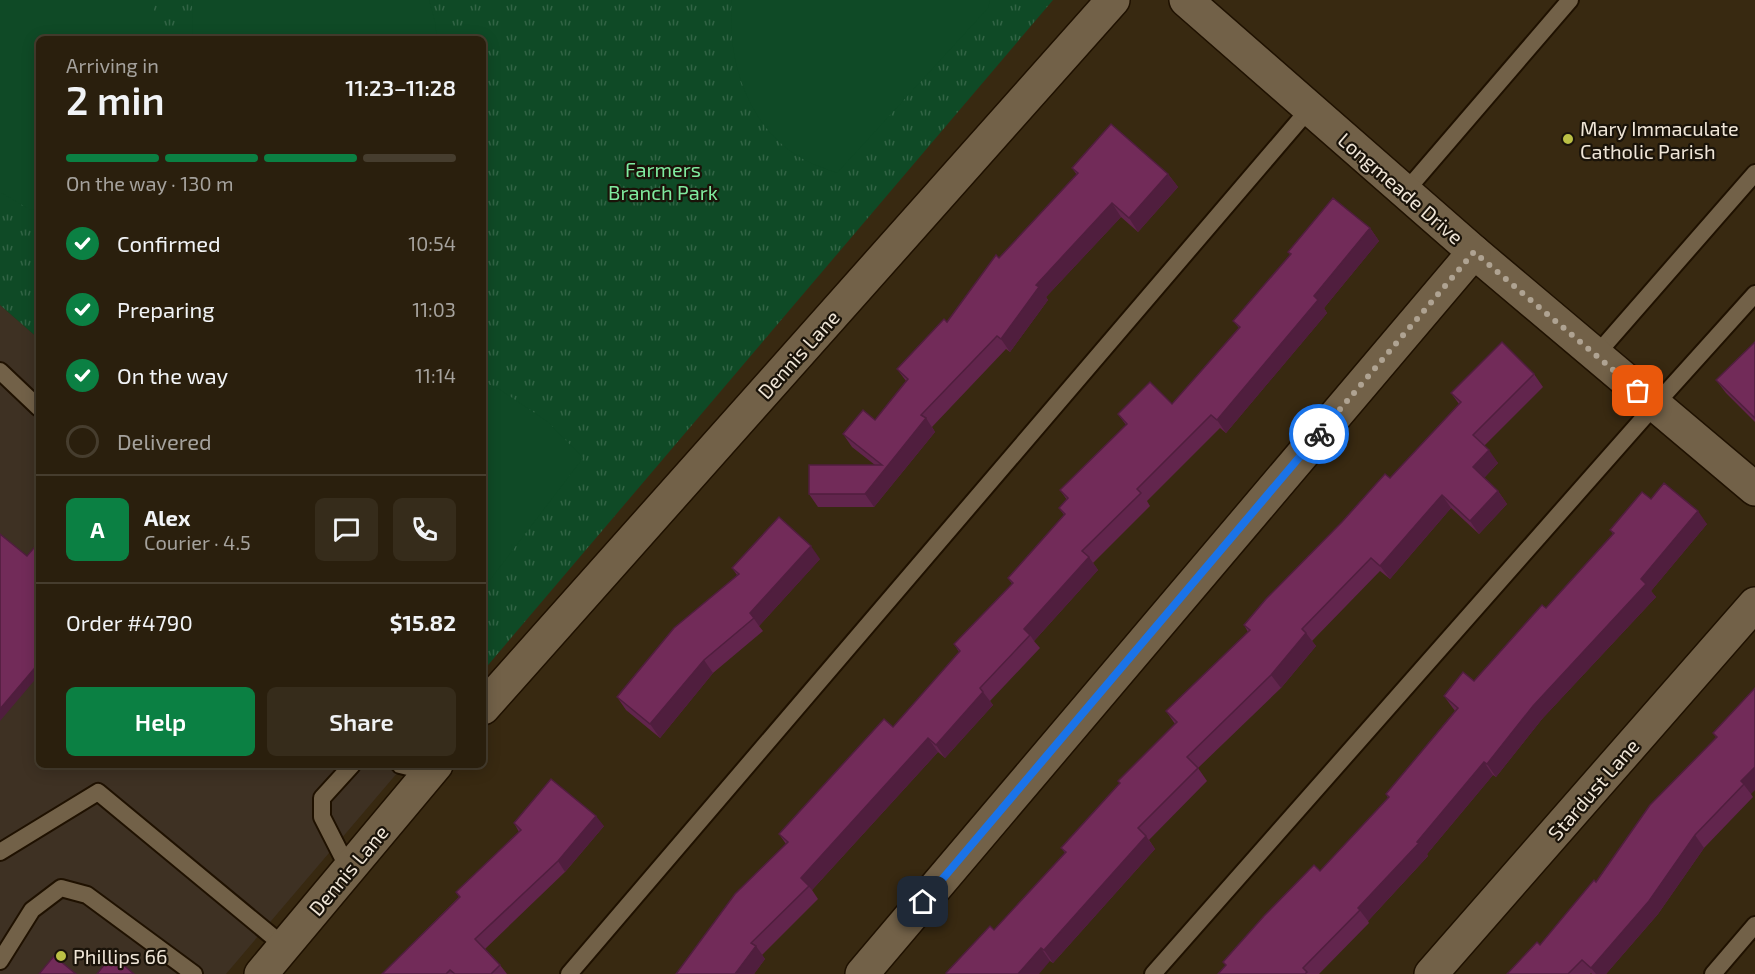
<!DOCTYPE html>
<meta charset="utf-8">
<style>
body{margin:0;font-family:"Exo 2",sans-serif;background:#362c1b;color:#f1f3f6;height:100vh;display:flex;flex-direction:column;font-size:22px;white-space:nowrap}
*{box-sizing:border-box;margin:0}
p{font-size:20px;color:#a5a29d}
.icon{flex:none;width:33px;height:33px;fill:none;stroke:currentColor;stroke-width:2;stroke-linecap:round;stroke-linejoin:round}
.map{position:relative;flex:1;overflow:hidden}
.side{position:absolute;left:36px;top:36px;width:450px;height:732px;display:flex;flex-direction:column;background:#2a1f0d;border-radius:9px;box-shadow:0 3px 15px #0003,0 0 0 2px #463d2e}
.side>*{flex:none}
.pin{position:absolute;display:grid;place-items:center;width:51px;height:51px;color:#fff;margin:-26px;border-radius:12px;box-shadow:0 3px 9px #0006}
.courier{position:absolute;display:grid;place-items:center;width:60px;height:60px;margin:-30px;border:4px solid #1a73e8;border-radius:50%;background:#fff;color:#222;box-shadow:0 2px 8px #0007}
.overview em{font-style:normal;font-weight:600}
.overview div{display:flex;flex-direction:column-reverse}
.overview{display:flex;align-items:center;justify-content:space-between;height:102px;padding:0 30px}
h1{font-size:39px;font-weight:600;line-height:45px}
.bar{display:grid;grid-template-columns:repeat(4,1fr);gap:9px 6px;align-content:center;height:72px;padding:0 30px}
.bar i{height:8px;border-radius:4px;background:#463d2e}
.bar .current{background:#0b8043}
.bar p{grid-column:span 4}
.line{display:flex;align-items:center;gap:15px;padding:0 30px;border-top:2px solid #463d2e}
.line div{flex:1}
.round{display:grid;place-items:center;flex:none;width:63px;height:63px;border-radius:9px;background:#362c1b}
ol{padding:0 30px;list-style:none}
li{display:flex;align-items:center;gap:18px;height:66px}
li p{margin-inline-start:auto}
li .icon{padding:6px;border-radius:50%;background:#0b8043;color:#fff;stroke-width:4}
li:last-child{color:#a5a29d}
li i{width:33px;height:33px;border:3px solid #463d2e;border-radius:50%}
.primary-button{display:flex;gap:12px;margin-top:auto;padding:12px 30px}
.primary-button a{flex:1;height:69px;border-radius:9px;background:#0b8043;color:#fff;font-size:24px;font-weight:600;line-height:69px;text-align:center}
.primary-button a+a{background:#362c1b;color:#f1f3f6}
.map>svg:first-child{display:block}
</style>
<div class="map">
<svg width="1755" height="974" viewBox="0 0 1755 974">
<defs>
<pattern id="grass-tufts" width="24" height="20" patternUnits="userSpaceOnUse" patternTransform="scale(1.5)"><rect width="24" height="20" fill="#0f4a26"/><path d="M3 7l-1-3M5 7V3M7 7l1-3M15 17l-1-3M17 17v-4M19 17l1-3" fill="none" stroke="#326445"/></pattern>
</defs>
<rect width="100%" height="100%" fill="#382911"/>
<polygon fill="#3e3123" points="0,305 39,339 39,765 404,765 226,974 0,974"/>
<polygon fill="url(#grass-tufts)" points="0,0 1053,0 483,671 483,39 39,39 39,339 0,305"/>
<g fill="#0f4a26">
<polygon points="0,0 154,0 154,39 39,39 39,210 29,209 0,192"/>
<polygon points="192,0 429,0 435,22 437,39 193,39"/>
<path d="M 732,0 L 990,0 L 988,8 L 837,173 C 826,169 814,165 803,159 C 748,129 726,59 732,0 Z"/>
<polygon points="483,382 499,389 548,422 583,458 483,589"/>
</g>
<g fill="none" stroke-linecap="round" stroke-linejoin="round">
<defs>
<g id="lane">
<polyline points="1405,192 1570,0"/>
<polyline points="1596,355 1755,173"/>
<polyline points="0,371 39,408"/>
<polyline points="400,765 429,772"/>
<polyline points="0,852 98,792 284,946"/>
<polyline points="349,870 322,817 322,798 352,765"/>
<polyline points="0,961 32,910 61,888 87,895 194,974"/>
<polyline points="569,974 1310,108"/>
<polyline points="1153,974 1655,405 1755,294"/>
<polyline points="1713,974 1755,925"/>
</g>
<g id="street">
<polyline points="1186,0 1474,252 1755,489"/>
<polyline points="862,974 1474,252"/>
<polyline points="1431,974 1755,604"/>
</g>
<g id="secondary">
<polyline points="483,708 1113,0"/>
<polyline points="261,974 436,765"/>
</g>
</defs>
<use href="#lane" stroke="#1f1100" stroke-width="20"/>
<use href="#street" stroke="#1f1100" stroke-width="36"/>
<use href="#secondary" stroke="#1f1100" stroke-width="36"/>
<use href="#lane" stroke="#726148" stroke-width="16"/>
<use href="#street" stroke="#726148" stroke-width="33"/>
<use href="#secondary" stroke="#726148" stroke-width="33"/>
</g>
<g fill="#62254d">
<polygon points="1072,168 1168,174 1178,187 1138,232 1121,217 1046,297 1048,300 1010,352 1006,349 932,427 935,432 874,507 818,507 809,494 875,465 852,447 843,434 875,420 906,381 897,369 947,322 999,258 1077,175"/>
<polygon points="1370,228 1379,241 1324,308 1327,313 1226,433 1220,428 1147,501 1150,506 1093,563 1098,570 1034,641 1040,648 990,701 993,705 945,758 938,752 812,890 818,899 762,955 765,959 754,974 676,974 786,844 779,834 893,727 959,652 954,644 1012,584 1008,578 1064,515 1059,508 1067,500 1060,490 1126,425 1118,414 1172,404 1239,328 1233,321 1290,255 1288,252"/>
<polygon points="1755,342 1755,422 1726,393 1716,380"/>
<polygon points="1534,374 1543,387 1484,446 1498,463 1484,478 1498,491 1507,504 1479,534 1451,508 1390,579 1380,571 1312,641 1316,646 1281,688 1198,768 1207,781 1149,840 1155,849 1053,963 1050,961 994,930 1065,853 1061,848 1120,784 1118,781 1175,724 1166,711 1248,632 1244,625 1390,478 1459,404 1451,393"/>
<polygon points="1651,499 1707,524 1651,591 1656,597 1542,719 1496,777 1493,775 1427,854 1428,856 1368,921 1369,923 1319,974 1218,974 1226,966 1223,962 1320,871 1388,798 1386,794 1455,711 1444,696 1474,681 1546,608 1613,534 1610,530"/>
<polygon points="820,559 759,626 763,631 713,673 660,738 626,710 617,697 737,575 732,568"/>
<polygon points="1755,688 1751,794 1753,797 1704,848 1658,914 1606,974 1592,974 1591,973 1590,974 1507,974 1540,945 1596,882 1716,737 1713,733"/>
<polygon points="514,823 604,826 565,872 485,949 500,965 507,974 382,974 459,897 456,892 519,832"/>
</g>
<g fill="#501e3e">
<polygon points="1168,174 1178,187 1138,232 1129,218"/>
<polygon points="1112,203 1121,217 1046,297 1048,300 1010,352 1001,339 1036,285"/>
<polygon points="1370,228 1379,241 1324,308 1327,313 1226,433 1217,420 1314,296"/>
<polygon points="926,418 935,432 874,507 865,494"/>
<polygon points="1489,450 1498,463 1482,480 1473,467"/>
<polygon points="1498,491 1507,504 1479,534 1470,521"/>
<polygon points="1442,495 1451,508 1390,579 1380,566"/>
<polygon points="1698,511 1707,524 1651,591 1656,597 1542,719 1496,777 1487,764 1533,706"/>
<polygon points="811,546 820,559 759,626 750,613"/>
<polygon points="1089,557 1098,570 1034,641 1030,635 1024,629"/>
<polygon points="1306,633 1316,646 1281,688 1271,675"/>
<polygon points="704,660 713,673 660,738 650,724"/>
<polygon points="39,663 39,675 0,721 0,709"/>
<polygon points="983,692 993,705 945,758 936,745"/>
<polygon points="928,738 938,752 812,890 801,878"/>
<polygon points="1484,762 1493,775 1427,854 1428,856 1368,921 1358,908 1417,842"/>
<polygon points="1755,767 1755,790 1751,794 1741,781"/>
<polygon points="596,816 604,826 565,872 558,861"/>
<polygon points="1695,835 1704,848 1658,914 1606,974 1596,974 1591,968"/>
<polygon points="1146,836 1155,849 1053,963 1044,950"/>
<polygon points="756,946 765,959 754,974 735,974"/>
<polygon points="1041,948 1050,961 1039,974 1018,974"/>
</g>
<g fill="#722b59" stroke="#501e3e" stroke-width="1.5">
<polygon points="1111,124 1168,174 1129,218 1112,203 1036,285 1039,287 1001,339 997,336 921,415 926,418 865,494 809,494 809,465 882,465 843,434 863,410 875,420 908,379 897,369 944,319 947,322 996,255 999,258 1078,173 1072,168"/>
<polygon points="1333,198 1370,228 1314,296 1318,300 1217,420 1211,415 1137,489 1141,493 1082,551 1089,557 1024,629 1030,635 980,688 983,692 936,745 928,738 801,878 809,886 751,943 756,946 735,974 676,974 735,894 788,842 779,834 884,719 893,727 960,651 954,644 1013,583 1008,578 1065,514 1059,508 1068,498 1060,490 1127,424 1118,414 1150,382 1172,404 1240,327 1233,321 1291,254 1288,252"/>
<polygon points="1502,342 1534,374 1473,435 1489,450 1473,467 1498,491 1470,521 1442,495 1380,566 1371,558 1302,629 1306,633 1271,675 1187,757 1198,768 1138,828 1146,836 1044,950 1041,948 1018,974 947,974 946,973 990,926 994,930 1066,852 1061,848 1120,783 1118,781 1177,722 1166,711 1250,630 1244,625 1266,599 1342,522 1385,474 1390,478 1461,402 1451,393"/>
<polygon points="1755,342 1755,418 1716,380"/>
<polygon points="1664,483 1698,511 1641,579 1646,584 1533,706 1487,764 1484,762 1417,842 1419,843 1358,908 1360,910 1303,968 1307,972 1305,974 1218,974 1226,965 1223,962 1264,916 1314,865 1320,871 1389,797 1386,794 1458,708 1444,696 1463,672 1474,681 1542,605 1546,608 1614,533 1610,530 1642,492 1651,499"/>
<polygon points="779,517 811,546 750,613 754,618 704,660 650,724 617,697 674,628 739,574 732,568"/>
<polygon points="0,534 27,556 39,542 39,663 0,709"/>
<polygon points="1755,688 1755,767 1741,781 1744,784 1695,835 1649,901 1591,968 1582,960 1568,974 1507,974 1537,942 1540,945 1594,880 1596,882 1650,805 1717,737 1713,733"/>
<polygon points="551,779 596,816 558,861 475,939 500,965 491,974 455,974 450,970 446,974 382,974 460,897 456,892 521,830 514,823"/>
<polygon points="112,955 134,974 97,974"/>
<polygon points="54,956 76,974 39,974"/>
</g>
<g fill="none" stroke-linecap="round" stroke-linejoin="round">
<polyline stroke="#afa392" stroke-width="6" stroke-dasharray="0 10.8" points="1319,434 1474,252 1638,391"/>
<polyline stroke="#1a73e8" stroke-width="8" points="923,902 1319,434"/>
</g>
<g fill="#bbc045" stroke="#1a1309" stroke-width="2">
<circle cx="1568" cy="139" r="6"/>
<circle cx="61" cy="956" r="6"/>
</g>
<g text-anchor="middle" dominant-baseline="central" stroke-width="4.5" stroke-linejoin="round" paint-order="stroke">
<g font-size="20" fill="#efe5d7" stroke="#1a1309" text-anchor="start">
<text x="1580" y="128">Mary Immaculate<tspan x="1580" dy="23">Catholic Parish</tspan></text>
<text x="73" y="956">Phillips 66</text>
</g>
<g font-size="20" fill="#80eb9f" stroke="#1a1309">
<text x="663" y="169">Farmers<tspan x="663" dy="23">Branch Park</tspan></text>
</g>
<g font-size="20" fill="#efe5d7" stroke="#1a1309">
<text transform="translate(1401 188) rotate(41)">Longmeade Drive</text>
<text transform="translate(798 354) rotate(-48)">Dennis Lane</text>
<text transform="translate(1593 789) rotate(-49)">Stardust Lane</text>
<text transform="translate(348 870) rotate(-50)">Dennis Lane</text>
</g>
</g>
</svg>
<div class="pin" style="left:1638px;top:391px;background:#ea580c"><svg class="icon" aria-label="bag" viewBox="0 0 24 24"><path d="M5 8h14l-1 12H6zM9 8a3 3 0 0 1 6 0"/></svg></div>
<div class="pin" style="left:923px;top:902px;background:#1f2937"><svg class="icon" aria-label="home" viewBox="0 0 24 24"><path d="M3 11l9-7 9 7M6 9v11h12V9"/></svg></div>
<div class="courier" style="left:1319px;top:434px"><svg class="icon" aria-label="bike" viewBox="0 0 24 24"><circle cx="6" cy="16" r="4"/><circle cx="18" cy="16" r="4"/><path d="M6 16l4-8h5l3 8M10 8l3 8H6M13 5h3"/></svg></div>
<section class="side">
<div class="overview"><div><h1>2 min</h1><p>Arriving in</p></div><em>11:23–11:28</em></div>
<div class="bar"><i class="current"></i><i class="current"></i><i class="current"></i><i></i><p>On the way · 130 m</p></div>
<ol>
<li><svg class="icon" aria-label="check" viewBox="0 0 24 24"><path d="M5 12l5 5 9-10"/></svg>Confirmed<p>10:54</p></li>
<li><svg class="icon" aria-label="check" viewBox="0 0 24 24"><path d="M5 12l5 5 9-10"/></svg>Preparing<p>11:03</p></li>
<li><svg class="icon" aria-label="check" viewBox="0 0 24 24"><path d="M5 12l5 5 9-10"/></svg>On the way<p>11:14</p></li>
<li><i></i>Delivered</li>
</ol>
<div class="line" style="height:108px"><b class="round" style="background:#0b8043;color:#fff">A</b><div><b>Alex</b><p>Courier · 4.5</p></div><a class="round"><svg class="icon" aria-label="chat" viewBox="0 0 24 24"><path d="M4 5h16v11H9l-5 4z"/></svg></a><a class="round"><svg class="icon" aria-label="phone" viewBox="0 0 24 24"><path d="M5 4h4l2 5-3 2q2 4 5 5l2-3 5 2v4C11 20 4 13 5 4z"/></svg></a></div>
<div class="line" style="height:78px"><div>Order #4790</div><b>$15.82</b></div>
<div class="primary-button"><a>Help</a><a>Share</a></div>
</section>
</div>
